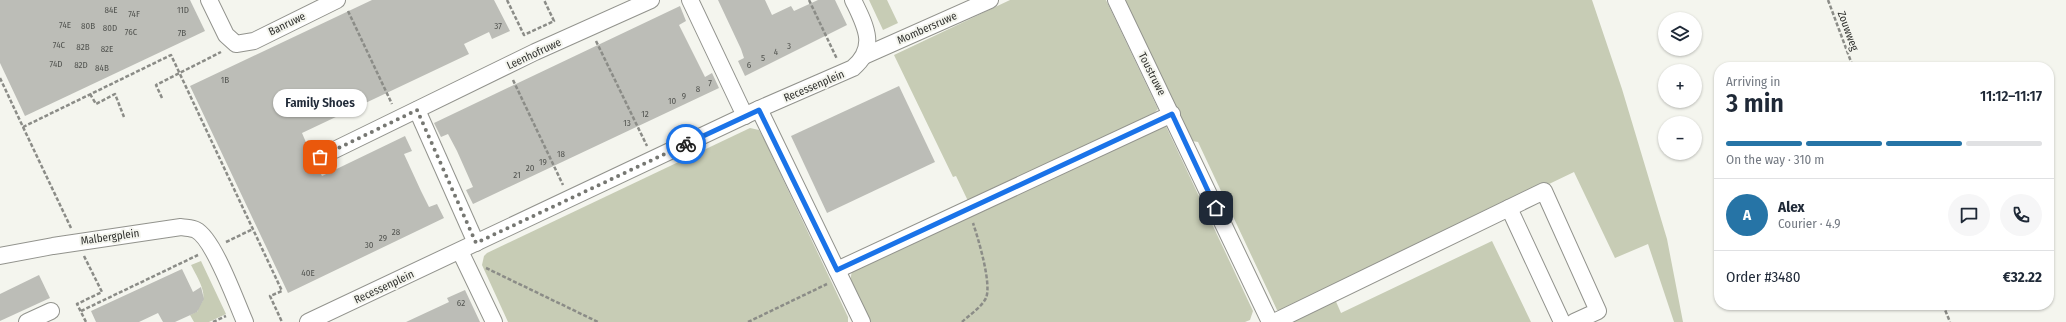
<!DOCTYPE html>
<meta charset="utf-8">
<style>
body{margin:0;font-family:"Fira Sans Condensed",sans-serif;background:#f6f6f7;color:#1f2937;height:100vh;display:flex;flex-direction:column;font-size:15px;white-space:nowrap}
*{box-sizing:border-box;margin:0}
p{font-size:13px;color:#747a83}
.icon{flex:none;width:22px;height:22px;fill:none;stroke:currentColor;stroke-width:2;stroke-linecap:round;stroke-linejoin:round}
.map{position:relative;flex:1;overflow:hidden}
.details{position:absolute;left:1714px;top:62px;width:340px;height:248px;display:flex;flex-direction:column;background:#fff;border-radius:16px;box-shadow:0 1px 3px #0004}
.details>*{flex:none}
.fabs{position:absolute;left:1658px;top:12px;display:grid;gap:8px}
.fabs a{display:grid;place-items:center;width:44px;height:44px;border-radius:50%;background:#fff;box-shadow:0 1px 3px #0004;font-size:20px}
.pin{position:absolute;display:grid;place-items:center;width:34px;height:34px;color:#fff;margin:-17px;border-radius:8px;box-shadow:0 2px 6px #0006}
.courier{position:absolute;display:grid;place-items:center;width:40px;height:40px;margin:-20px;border:3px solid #1a73e8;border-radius:50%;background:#fff;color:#222;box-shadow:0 1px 5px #0007}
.bubble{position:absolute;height:28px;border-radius:14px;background:#fff;box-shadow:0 1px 3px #0004;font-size:13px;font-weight:600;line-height:28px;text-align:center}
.headline em{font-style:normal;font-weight:600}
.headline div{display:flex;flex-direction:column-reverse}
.headline{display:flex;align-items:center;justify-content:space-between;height:68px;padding:0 12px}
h1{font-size:26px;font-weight:600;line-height:30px}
.bar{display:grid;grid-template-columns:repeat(4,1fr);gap:6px 4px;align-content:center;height:48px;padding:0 12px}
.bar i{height:5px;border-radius:3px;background:#e0e1e3}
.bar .active{background:#2674a6}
.bar p{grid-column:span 4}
.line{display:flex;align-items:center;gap:10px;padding:0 12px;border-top:1px solid #e0e1e3}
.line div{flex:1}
.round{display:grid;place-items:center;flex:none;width:42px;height:42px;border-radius:21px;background:#f6f6f7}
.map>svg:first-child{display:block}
</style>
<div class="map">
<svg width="2066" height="322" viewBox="0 0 2066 322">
<rect width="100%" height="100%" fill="#f4f5ee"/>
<g fill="#c7ccb5">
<polygon points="869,0 887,0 898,23 883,30"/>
<polygon points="1010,0 1106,0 1158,109 1154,113 968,201 956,176 953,177 894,55"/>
<polygon points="1125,0 1592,0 1622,89 1667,239 1683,322 1674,322 1648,244 1615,258 1574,172 1285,310 1277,310 1198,142 1192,141"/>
<polygon points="1165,124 1253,311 1250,320 1245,322 870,322 850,281 852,271"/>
<polygon points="750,128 759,130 763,137 848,317 848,322 508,322 482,265 484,256 487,253"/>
<polygon points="1492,241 1531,322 1289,322 1334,297 1341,313"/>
<path d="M 201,261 L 226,314 L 209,322 L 194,322 L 190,315 L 198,311 L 197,307 C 212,299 197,277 191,265 Z"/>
</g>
<g fill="#bcbdb7">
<polygon points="0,0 190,0 205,31 25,116 0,63"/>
<polygon points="372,0 494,0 510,31 492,39 489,32 464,44 469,54 302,133 311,154 311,161 317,166 322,176 405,136 412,151 404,154 421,191 429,207 437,204 444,218 288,293 190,86"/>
<polygon points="718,0 765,0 772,15 791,6 794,11 818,0 835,0 847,25 745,76 738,61 744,58 741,49"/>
<polygon points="680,6 686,21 679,25 705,77 712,73 719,88 473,204 466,190 473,187 457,151 448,134 441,137 434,123"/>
<polygon points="899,86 935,162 827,213 791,136"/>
<polygon points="182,269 193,292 201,287 204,299 197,312 175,322 163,322 158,313 139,322 96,322 91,311"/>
<polygon points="39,275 50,298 0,321 0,294"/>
<polygon points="465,290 480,322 406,322 449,302 447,298"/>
</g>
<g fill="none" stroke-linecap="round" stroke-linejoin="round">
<defs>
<g id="minor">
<polyline points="209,0 226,35 236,44 254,41 337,0"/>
<polyline points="690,0 745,116"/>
<polyline points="1116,0 1270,322"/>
<polyline points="864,56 990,0"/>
<polyline points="759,109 862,322"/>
<polyline points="417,110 476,243"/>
<polyline points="320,157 535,52 651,0"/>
<polyline points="1509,208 1562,322"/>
<polyline points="460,251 494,322"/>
<path d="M 0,256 L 53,246 L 181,227 C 186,228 192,228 196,230 C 214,239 236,302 245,322"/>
<polyline points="837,270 1172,114"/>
<polyline points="27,322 51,311"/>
<path d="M 308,322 L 759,109 L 853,68 C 878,47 865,25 853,0"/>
<polyline points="1274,322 1544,191 1598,311 1574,322"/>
</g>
</defs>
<use href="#minor" stroke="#92938d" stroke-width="18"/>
<g stroke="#8b8c87" stroke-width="2.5" stroke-dasharray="4 2" stroke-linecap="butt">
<polyline points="507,0 524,35 554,21 544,0"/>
<polyline points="809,0 837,59"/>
<polyline points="1828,0 1853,67"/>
<polyline points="348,11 392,104"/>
<polyline points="596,41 647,146"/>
<polyline points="0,78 23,127 171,55 282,291 270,296 282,322"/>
<polyline points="513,80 563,185"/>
<polyline points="90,94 96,104 115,94 124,117"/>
<polyline points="162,98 156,85 221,52"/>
<polyline points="23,127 71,228"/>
<polyline points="226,242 253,229"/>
<polyline points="84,256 102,292 77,304 86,322"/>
<polyline points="486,268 598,322"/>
<polyline points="1943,305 1950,322"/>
<polyline points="81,311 198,255"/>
<polyline points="213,322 226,316"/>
<polyline points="748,322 827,284"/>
<path d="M 962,322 C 969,315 981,308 986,298 C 992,284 978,238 973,223"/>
</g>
<use href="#minor" stroke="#fff" stroke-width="16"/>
</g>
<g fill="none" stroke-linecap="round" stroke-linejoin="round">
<polyline stroke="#767772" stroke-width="4" stroke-dasharray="0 7.2" points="320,157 417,110 476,243 686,144"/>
<polyline stroke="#1a73e8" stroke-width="5" points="686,144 759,110 837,270 1172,114 1216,208"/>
</g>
<g text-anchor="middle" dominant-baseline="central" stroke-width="4" stroke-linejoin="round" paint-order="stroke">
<g font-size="9" fill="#545652">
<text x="111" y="10">84E</text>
<text x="183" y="10">11D</text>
<text x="134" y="14">74F</text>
<text x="65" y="25">74E</text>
<text x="88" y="26">80B</text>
<text x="498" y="26">37</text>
<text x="110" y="28">80D</text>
<text x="131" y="32">76C</text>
<text x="182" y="33">7B</text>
<text x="59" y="45">74C</text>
<text x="789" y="46">3</text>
<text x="83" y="47">82B</text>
<text x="107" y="49">82E</text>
<text x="776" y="52">4</text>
<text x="763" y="58">5</text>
<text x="56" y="64">74D</text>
<text x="81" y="65">82D</text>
<text x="749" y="65">6</text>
<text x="102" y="68">84B</text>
<text x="225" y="80">1B</text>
<text x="710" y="83">7</text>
<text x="698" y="89">8</text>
<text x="684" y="96">9</text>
<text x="672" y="101">10</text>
<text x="645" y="114">12</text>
<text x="627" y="123">13</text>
<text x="561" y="154">18</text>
<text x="543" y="162">19</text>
<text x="530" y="168">20</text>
<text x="517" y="175">21</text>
<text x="396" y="232">28</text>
<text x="383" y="238">29</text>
<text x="369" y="245">30</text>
<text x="308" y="273">40E</text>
<text x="461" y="303">62</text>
</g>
<g font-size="11" fill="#323330" stroke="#f4f5ee">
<text transform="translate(287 24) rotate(-26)">Banruwe</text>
<text transform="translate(927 28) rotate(-24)">Mombersruwe</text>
<text transform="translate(1848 31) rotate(70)">Zouwweg</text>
<text transform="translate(534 54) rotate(-25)">Leenhofruwe</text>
<text transform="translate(1152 74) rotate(63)">Toustruwe</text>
<text transform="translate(814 86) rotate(-23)">Recessenplein</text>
<text transform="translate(110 237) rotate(-8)">Malbergplein</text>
<text transform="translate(384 287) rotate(-25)">Recessenplein</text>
</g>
</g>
</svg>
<div class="fabs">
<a><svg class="icon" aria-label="layers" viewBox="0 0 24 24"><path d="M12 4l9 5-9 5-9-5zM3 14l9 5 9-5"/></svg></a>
<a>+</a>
<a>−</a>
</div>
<div class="pin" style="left:320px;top:157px;background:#ea580c"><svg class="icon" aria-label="bag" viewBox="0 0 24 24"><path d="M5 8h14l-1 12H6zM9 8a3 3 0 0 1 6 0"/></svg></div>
<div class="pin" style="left:1216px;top:208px;background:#1f2937"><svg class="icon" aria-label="home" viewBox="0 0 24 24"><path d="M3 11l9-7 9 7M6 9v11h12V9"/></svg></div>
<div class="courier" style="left:686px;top:144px"><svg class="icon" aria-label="bike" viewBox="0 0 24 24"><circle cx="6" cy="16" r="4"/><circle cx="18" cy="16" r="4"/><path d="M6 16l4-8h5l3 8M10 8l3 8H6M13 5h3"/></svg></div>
<div class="bubble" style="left:273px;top:89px;width:94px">Family Shoes</div>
<section class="details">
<div class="headline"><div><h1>3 min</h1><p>Arriving in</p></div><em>11:12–11:17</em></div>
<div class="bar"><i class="active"></i><i class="active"></i><i class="active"></i><i></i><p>On the way · 310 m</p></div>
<div class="line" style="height:72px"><b class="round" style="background:#2674a6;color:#fff">A</b><div><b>Alex</b><p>Courier · 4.9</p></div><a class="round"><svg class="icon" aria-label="chat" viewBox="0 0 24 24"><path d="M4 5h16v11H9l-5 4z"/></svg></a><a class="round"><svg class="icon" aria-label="phone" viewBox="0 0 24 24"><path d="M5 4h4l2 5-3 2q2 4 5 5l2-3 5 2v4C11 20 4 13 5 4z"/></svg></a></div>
<div class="line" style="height:52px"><div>Order #3480</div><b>€32.22</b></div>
</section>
</div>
